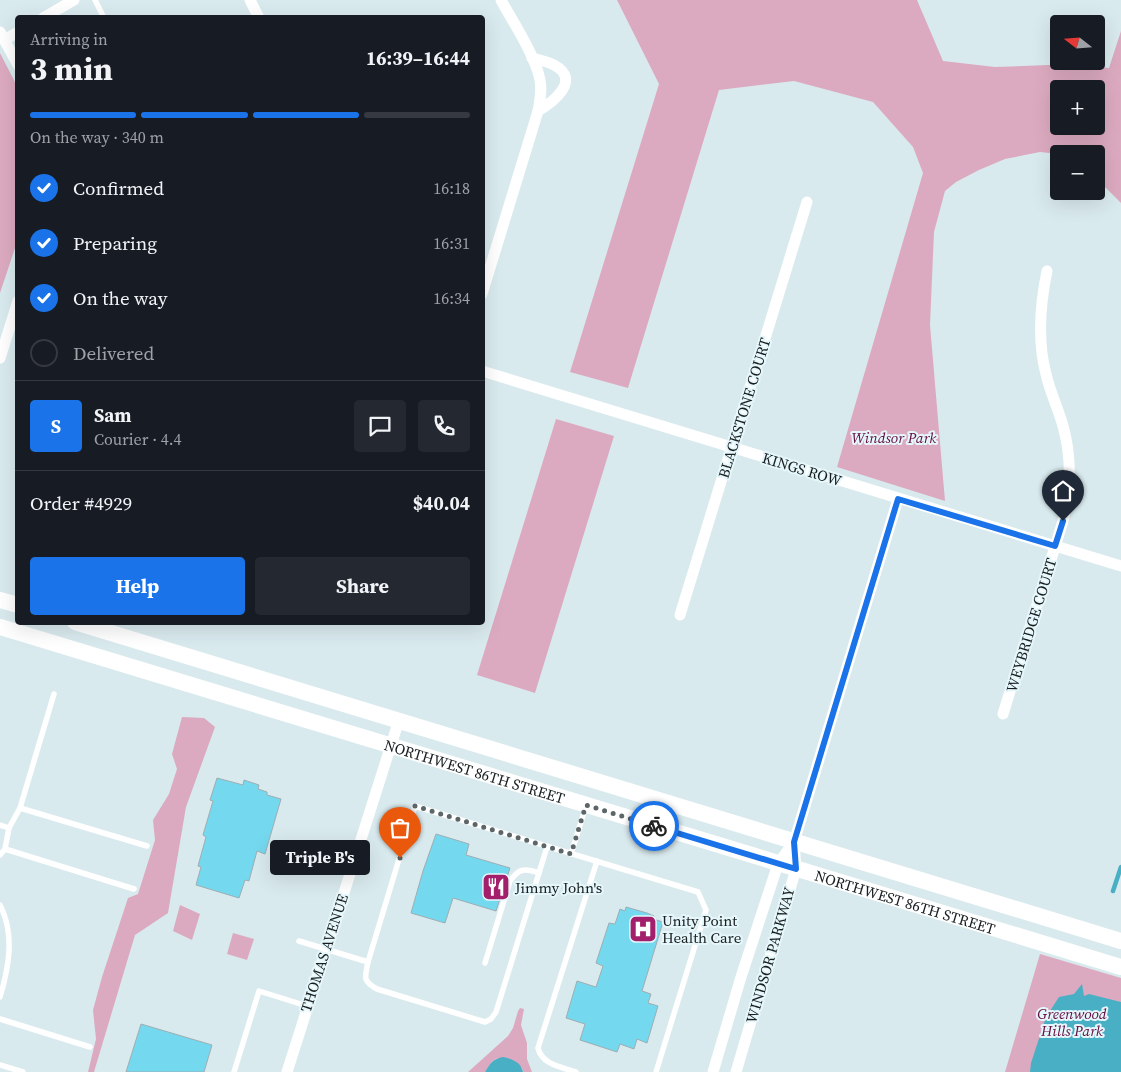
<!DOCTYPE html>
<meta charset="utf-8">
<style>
body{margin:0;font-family:"Source Serif 4",serif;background:#242831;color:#f1f3f6;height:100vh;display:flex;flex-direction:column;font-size:19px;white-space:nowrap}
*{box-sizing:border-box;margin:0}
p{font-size:16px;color:#9ea1a6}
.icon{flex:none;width:28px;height:28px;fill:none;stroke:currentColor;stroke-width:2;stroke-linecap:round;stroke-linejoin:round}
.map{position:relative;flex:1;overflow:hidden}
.details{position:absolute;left:15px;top:15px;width:470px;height:610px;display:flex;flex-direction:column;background:#171b24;border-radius:5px;box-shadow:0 5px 20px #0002}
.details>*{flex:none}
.needle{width:32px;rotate:287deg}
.controls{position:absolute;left:1050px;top:15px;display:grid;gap:10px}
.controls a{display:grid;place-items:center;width:55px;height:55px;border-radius:5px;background:#171b24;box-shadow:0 5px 20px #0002;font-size:25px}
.pin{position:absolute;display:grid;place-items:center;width:42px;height:42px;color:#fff;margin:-51px -21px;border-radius:50% 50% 50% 0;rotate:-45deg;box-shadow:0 0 5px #0007}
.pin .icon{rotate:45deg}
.courier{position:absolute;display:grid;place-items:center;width:50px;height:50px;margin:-25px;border:4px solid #1a73e8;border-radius:50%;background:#fff;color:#222;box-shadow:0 1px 6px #0007}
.bubble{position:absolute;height:35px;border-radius:5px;background:#171b24;box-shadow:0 5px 20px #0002;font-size:16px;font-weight:700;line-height:35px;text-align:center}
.overview em{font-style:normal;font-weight:700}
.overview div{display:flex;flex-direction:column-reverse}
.overview{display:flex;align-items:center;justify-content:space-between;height:85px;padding:0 15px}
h1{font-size:32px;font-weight:700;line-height:38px}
.bar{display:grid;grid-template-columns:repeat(4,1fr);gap:8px 5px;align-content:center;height:60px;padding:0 15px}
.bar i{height:6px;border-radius:4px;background:#363941}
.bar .selected{background:#1a73e8}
.bar p{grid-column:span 4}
.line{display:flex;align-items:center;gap:12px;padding:0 15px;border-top:1px solid #363941}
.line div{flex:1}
.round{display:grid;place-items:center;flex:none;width:52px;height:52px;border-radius:5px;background:#242831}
ol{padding:0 15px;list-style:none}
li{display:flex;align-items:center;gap:15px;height:55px}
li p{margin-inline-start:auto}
li .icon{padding:5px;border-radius:50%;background:#1a73e8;color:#fff;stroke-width:4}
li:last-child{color:#9ea1a6}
li i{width:28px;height:28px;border:2px solid #363941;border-radius:50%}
.primary-button{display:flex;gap:10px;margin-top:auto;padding:10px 15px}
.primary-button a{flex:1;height:58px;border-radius:5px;background:#1a73e8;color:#fff;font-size:20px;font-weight:700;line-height:58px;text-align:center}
.primary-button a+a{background:#242831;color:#f1f3f6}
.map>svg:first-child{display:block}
</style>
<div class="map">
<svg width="1121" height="1072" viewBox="0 0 1121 1072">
<rect width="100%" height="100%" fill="#d9eaee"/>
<g fill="#dcaac0" fill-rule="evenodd">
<path d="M 617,0 L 917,0 L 943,61 L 995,67 L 1074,64 L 1109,68 L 1121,31 L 1121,203 L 1103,185 L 1096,162 L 1096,154 L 1059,154 L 1040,152 L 1005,159 L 979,170 L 956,182 L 945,191 L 934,232 L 930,325 L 945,501 L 837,467 L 923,173 L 913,147 L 873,102 L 794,81 L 719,90 L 628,388 L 570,372 L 659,84 ZM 1059,89 L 1096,89 L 1096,126 L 1059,126 Z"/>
<polygon points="0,53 17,86 18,239 0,293"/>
<polygon points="556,419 614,436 535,693 477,675"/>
<polygon points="182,717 204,718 215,727 186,807 168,913 135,935 94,1072 88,1072 96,1039 93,1010 102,977 128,898 138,894 155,840 153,820 169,794 177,769 172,754"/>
<polygon points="180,905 200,914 192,940 173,931"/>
<polygon points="233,933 254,939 247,960 227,954"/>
<polygon points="1040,954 1121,978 1121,1072 1005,1072"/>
<path d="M 520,1008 L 524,1009 L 521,1025 L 527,1043 L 527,1059 L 532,1072 L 523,1072 L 522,1068 C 505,1058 497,1050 485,1072 L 468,1072 L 508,1036 L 513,1028 L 518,1011 Z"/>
</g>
<g fill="#49afc5">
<polygon points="1082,984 1084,996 1089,994 1121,1002 1121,1072 1030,1072 1031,1063 1046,1017 1059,997 1074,994"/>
<path d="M 503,1057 C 512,1059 521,1062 523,1072 L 485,1072 C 490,1063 493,1059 503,1057 Z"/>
</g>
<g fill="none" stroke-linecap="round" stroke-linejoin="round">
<polyline stroke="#49afc5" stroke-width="4.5" points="1113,891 1121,867"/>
</g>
<g fill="#74d8ef" stroke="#9eaeb2">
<polygon points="217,778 243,785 244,780 259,785 258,789 267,792 267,795 281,799 265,854 257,851 249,881 245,880 239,898 196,885 201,867 198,866 206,837 203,835 213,801 210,800"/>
<polygon points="436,834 469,844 466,855 510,868 496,911 453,898 445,923 411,913 423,871"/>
<polygon points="626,907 647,913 654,916 653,919 663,922 642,991 651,994 648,1003 658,1006 647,1043 637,1039 634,1049 620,1044 617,1052 580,1040 585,1024 566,1018 577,981 596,987 603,966 596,963 609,923 615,924 620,909 625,911"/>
<polygon points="141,1024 212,1045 204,1072 126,1072"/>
</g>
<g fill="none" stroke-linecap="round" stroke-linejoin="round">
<g stroke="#fff" stroke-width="5.5">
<polyline points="95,0 104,18"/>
<polyline points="20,808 147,846"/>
<polyline points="0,825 9,828 20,808 54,694"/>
<path d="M 547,847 L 496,1012 L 491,1019 L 485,1022 L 377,989 C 362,981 365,977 368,962 L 415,806 L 698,892 L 706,910 L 656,1072"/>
<polyline points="5,849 134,889"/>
<polyline points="571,854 586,806"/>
<polyline points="0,855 5,849 9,828"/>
<path d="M 0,905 C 15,934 9,967 0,997"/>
<polyline points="299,941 368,962"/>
<path d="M 485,963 L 510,881 C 519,868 525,868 539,873"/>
<polyline points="0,1019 90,1047"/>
<polyline points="0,1065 23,1072"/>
<polyline points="234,1072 259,991 307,1006"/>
<path d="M 576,1072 C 562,1067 542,1065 538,1048 L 597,861"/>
</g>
<g stroke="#fff" stroke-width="11">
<polyline points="250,0 259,18"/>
<polyline points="43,18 74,0"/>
<polyline points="0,32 18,65"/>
<polyline points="4,40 18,32"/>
<path d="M 532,58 C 539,60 547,61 554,65 C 582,80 553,102 538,111"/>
<path d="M 482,294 L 538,111 C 540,101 542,91 540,80 C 536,57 513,22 501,0"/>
<polyline points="0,358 18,301"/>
<polyline points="482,371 1121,566"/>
<polyline points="680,615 807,202"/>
<path d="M 1003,714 L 1063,521 C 1071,489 1072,458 1063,426 C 1058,408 1050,392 1046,374 C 1037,340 1040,305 1047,271"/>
<polyline points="287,1072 399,720"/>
<polyline points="713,1072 741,977 778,864 794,842 898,499"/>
<polyline points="736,1072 796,869 794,842"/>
</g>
<g stroke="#fff" stroke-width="16">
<polyline points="0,600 18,605"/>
<polyline points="75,622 1121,941"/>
<path id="s1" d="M 0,627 L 1121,967"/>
</g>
</g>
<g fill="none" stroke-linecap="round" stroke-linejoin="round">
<polyline stroke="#5c6567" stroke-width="5" stroke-dasharray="0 9" points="400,858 415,806 571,854 586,805 654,826"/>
<polyline stroke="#1a73e8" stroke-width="6" points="654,826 796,869 794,842 898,499 1055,546 1063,521"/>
</g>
<defs>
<symbol id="restaurant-square" viewBox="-11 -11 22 22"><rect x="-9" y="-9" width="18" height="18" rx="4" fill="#a31f6c" stroke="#e6f7fb"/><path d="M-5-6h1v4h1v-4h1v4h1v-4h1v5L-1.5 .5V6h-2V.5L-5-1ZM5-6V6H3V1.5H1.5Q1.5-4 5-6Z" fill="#fff"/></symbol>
<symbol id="hospital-square" viewBox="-11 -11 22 22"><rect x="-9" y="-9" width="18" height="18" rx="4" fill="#a31f6c" stroke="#e6f7fb"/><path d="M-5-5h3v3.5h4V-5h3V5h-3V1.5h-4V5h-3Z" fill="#fff"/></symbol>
</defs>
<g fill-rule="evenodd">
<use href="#restaurant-square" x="480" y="871" width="32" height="32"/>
<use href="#hospital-square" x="627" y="913" width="32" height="32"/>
</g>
<g text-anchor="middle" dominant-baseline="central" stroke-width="4" stroke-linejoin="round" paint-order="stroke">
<g font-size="15" fill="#181e1f" stroke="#e6f7fb">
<text transform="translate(744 408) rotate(-73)">BLACKSTONE COURT</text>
<text transform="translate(802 469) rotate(17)">KINGS ROW</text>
<text transform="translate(1031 625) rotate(-73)">WEYBRIDGE COURT</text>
<text stroke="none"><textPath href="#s1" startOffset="496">NORTHWEST 86TH STREET</textPath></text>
<text stroke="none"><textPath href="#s1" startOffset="946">NORTHWEST 86TH STREET</textPath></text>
<text transform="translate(324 953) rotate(-72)">THOMAS AVENUE</text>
<text transform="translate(770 955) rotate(-74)">WINDSOR PARKWAY</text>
</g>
<g font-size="15" font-style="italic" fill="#640c40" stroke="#e6f7fb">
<text x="894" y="437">Windsor Park</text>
<text x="1072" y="1013">Greenwood<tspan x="1072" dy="17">Hills Park</tspan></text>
</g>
<g font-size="15" fill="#181e1f" stroke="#e6f7fb" text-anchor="start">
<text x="515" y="887">Jimmy John's</text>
<text x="662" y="920">Unity Point<tspan x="662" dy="17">Health Care</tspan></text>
</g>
</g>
</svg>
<div class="controls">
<a><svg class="needle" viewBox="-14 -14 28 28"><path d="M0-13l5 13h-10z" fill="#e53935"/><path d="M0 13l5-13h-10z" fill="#9ea1a6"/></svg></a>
<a>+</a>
<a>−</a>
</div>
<div class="pin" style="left:400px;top:858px;background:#ea580c"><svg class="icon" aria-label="bag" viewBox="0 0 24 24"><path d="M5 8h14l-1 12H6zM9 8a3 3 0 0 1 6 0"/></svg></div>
<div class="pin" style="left:1063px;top:521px;background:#1f2937"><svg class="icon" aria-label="home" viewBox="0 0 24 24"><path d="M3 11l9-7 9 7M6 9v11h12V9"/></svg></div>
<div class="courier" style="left:654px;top:826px"><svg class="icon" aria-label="bike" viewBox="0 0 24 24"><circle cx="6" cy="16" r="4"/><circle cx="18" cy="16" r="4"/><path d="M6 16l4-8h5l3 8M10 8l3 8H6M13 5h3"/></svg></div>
<div class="bubble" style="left:270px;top:840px;width:100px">Triple B's</div>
<section class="details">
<div class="overview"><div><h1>3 min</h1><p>Arriving in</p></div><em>16:39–16:44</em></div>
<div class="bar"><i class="selected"></i><i class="selected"></i><i class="selected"></i><i></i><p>On the way · 340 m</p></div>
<ol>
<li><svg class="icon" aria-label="check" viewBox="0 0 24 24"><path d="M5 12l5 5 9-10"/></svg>Confirmed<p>16:18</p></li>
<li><svg class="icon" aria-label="check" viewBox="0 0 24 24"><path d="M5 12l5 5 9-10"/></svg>Preparing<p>16:31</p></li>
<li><svg class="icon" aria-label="check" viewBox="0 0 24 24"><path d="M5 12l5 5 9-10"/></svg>On the way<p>16:34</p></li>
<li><i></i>Delivered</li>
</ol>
<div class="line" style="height:90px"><b class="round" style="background:#1a73e8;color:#fff">S</b><div><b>Sam</b><p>Courier · 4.4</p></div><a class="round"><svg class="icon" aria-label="chat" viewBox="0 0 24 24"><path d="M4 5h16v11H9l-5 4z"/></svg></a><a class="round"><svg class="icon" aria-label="phone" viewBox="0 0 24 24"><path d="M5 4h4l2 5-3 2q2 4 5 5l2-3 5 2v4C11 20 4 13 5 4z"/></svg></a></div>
<div class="line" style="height:65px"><div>Order #4929</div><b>$40.04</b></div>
<div class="primary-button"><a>Help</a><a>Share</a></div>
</section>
</div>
